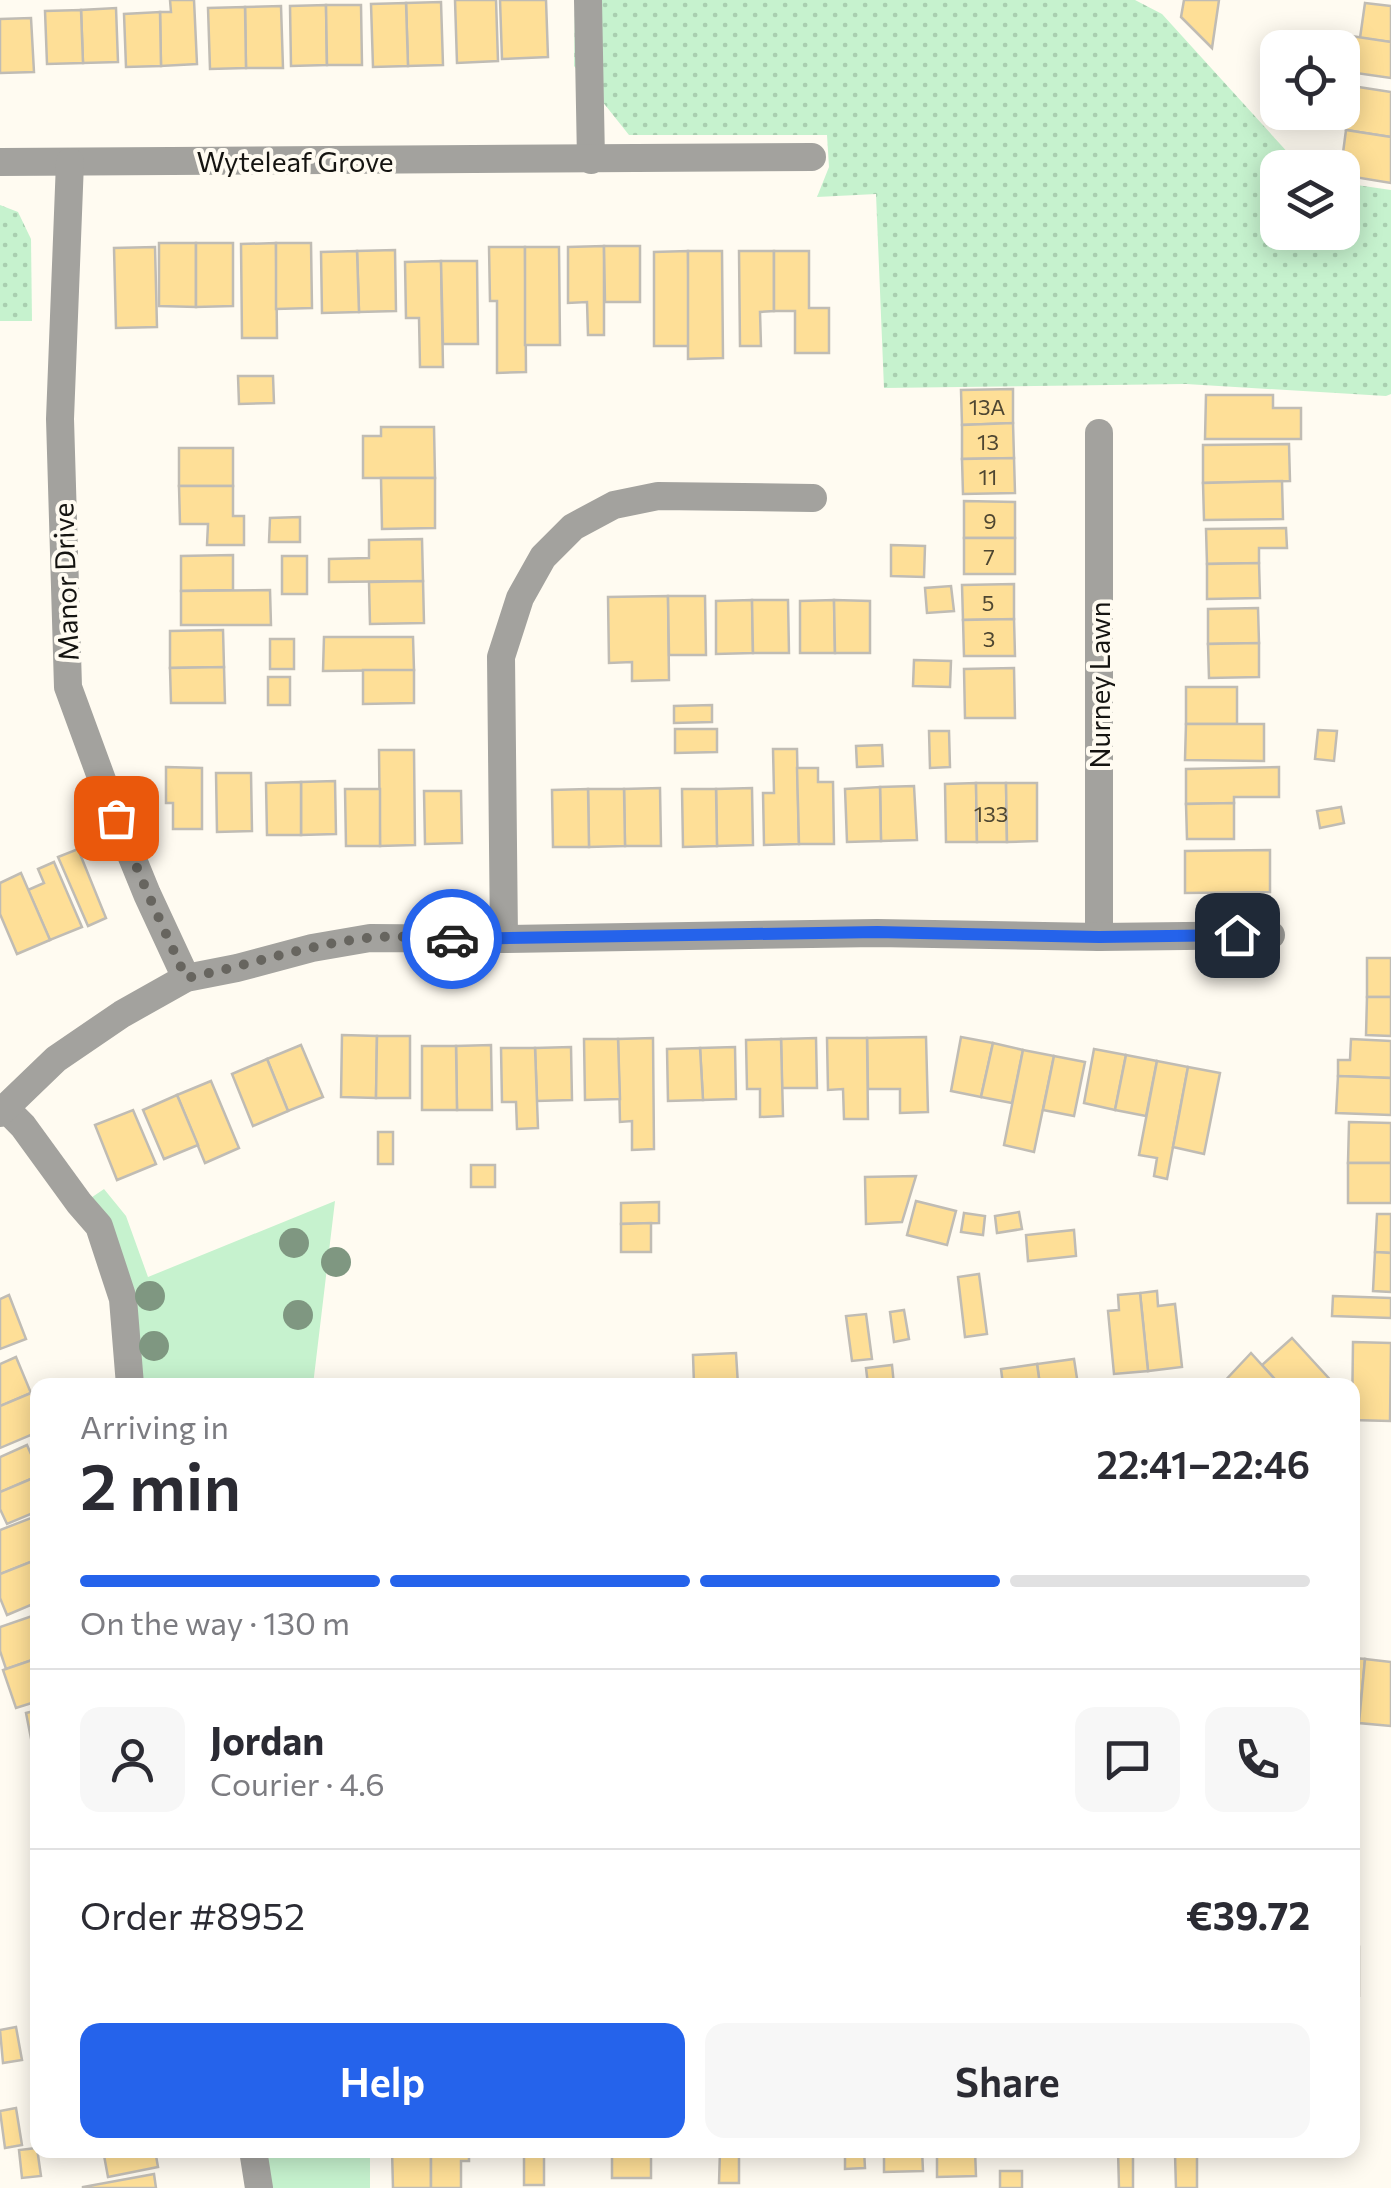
<!DOCTYPE html>
<meta charset="utf-8">
<style>
body{margin:0;font-family:Commissioner,sans-serif;background:#f7f7f7;color:#2b2b33;height:100vh;display:flex;flex-direction:column;font-size:38px;white-space:nowrap}
*{box-sizing:border-box;margin:0}
p{font-size:32px;color:#7c7c81}
.icon{flex:none;width:55px;height:55px;fill:none;stroke:currentColor;stroke-width:2;stroke-linecap:round;stroke-linejoin:round}
.map{position:relative;flex:1;overflow:hidden}
.details{position:absolute;left:30px;top:1378px;width:1330px;height:780px;display:flex;flex-direction:column;background:#fff;border-radius:20px;box-shadow:0 5px 25px #0003}
.details>*{flex:none}
.buttons{position:absolute;left:1260px;top:30px;display:grid;gap:20px}
.buttons a{display:grid;place-items:center;width:100px;height:100px;border-radius:20px;background:#fff;box-shadow:0 5px 25px #0003;font-size:50px}
.pin{position:absolute;display:grid;place-items:center;width:85px;height:85px;color:#fff;margin:-42px;border-radius:20px;box-shadow:0 5px 15px #0006}
.courier{position:absolute;display:grid;place-items:center;width:100px;height:100px;margin:-50px;border:8px solid #2563eb;border-radius:50%;background:#fff;color:#222;box-shadow:0 2px 12px #0007}
.overview em{font-style:normal;font-weight:600}
.overview div{display:flex;flex-direction:column-reverse}
.overview{display:flex;align-items:center;justify-content:space-between;height:170px;padding:0 50px}
h1{font-size:65px;font-weight:600;line-height:75px}
.bar{display:grid;grid-template-columns:repeat(4,1fr);gap:15px 10px;align-content:center;height:120px;padding:0 50px}
.bar i{height:12px;border-radius:8px;background:#e1e1e2}
.bar .selected{background:#2563eb}
.bar p{grid-column:span 4}
.line{display:flex;align-items:center;gap:25px;padding:0 50px;border-top:2px solid #e1e1e2}
.line div{flex:1}
.round{display:grid;place-items:center;flex:none;width:105px;height:105px;border-radius:20px;background:#f7f7f7}
.action{display:flex;gap:20px;margin-top:auto;padding:20px 50px}
.action a{flex:1;height:115px;border-radius:20px;background:#2563eb;color:#fff;font-size:40px;font-weight:600;line-height:115px;text-align:center}
.action a+a{background:#f7f7f7;color:#2b2b33}
.map>svg:first-child{display:block}
</style>
<div class="map">
<svg width="1391" height="2188" viewBox="0 0 1391 2188">
<defs>
<pattern id="park-dots" width="8" height="8" patternUnits="userSpaceOnUse" patternTransform="scale(2.5)"><rect width="8" height="8" fill="#c6f2ce"/><path d="M2 2h.1M6 6h.1" fill="none" stroke="#a9cfb0" stroke-width="1.8" stroke-linecap="round"/></pattern>
</defs>
<rect width="100%" height="100%" fill="#fffbf1"/>
<g fill="#c6f2ce">
<polygon points="104,1189 126,1216 148,1277 335,1201 313,1385 130,1385 123,1299 82,1204"/>
<polygon points="254,2150 370,2150 370,2188 260,2188"/>
</g>
<g fill="url(#park-dots)">
<polygon points="575,0 1135,0 1162,14 1301,167 1278,168 1278,232 1342,232 1343,183 1391,190 1391,394 1386,396 1186,384 884,388 876,194 817,197 829,167 827,135 629,135 574,66"/>
<polygon points="0,205 18,212 31,239 32,321 0,321"/>
</g>
<g fill="#fedf97" stroke="#c0bcb4" stroke-width="2.5">
<polygon points="170,0 194,0 197,64 161,66 160,12 171,12"/>
<polygon points="455,0 496,0 498,61 457,63"/>
<polygon points="500,0 546,0 548,57 502,59"/>
<polygon points="1184,0 1219,0 1212,48 1181,17"/>
<polygon points="441,2 443,65 408,66 406,3"/>
<polygon points="406,3 408,66 373,67 371,4"/>
<polygon points="1365,3 1391,6 1391,42 1360,38"/>
<polygon points="326,5 327,65 291,66 290,6"/>
<polygon points="326,5 361,5 362,65 327,65"/>
<polygon points="281,6 283,68 246,68 245,7"/>
<polygon points="245,7 246,68 210,69 208,8"/>
<polygon points="116,8 118,62 83,63 81,10"/>
<polygon points="81,10 83,63 47,64 45,11"/>
<polygon points="160,12 161,66 126,67 124,14"/>
<polygon points="31,18 34,72 0,73 0,19"/>
<polygon points="1338,34 1391,42 1391,78 1342,71 1342,48 1336,48"/>
<polygon points="1352,86 1391,92 1391,137 1346,130"/>
<polygon points="1346,130 1391,137 1391,183 1342,175 1341,168"/>
<polygon points="159,243 196,243 196,307 159,306"/>
<polygon points="196,243 233,243 233,306 196,307"/>
<polygon points="276,243 277,338 242,338 241,244"/>
<polygon points="276,243 311,243 312,308 276,309"/>
<polygon points="604,246 604,335 588,335 587,302 568,303 568,247"/>
<polygon points="604,246 640,246 640,302 605,302"/>
<polygon points="155,247 157,327 116,328 114,248"/>
<polygon points="489,247 525,247 526,372 497,373 497,301 490,301"/>
<polygon points="525,247 559,247 560,345 525,345"/>
<polygon points="395,250 396,311 359,312 357,251"/>
<polygon points="357,251 359,312 322,313 321,252"/>
<polygon points="688,251 689,346 654,346 654,252"/>
<polygon points="688,251 722,251 723,358 688,359"/>
<polygon points="739,251 774,251 774,311 760,312 761,346 740,346"/>
<polygon points="774,251 809,251 809,308 829,308 829,353 795,353 795,311 774,311"/>
<polygon points="441,261 443,367 420,367 419,318 406,318 405,262"/>
<polygon points="441,261 477,261 478,344 443,344"/>
<polygon points="238,376 273,376 274,403 239,404"/>
<polygon points="1013,389 1013,423 962,425 961,390"/>
<polygon points="1206,395 1273,395 1273,408 1301,408 1301,439 1205,439"/>
<polygon points="1013,423 1014,458 962,459 962,425"/>
<polygon points="381,427 434,427 435,478 363,478 363,436 381,436"/>
<polygon points="1289,444 1290,481 1203,483 1203,445"/>
<rect x="179" y="448" width="54" height="38"/>
<polygon points="1014,458 1015,493 963,494 962,459"/>
<polygon points="381,478 435,478 435,528 382,529"/>
<polygon points="1282,481 1283,519 1204,520 1203,483"/>
<polygon points="179,486 233,486 233,516 244,516 244,545 207,545 208,524 180,524"/>
<polygon points="964,501 1015,502 1015,538 964,538"/>
<polygon points="300,517 300,542 269,542 270,518"/>
<polygon points="1286,528 1287,548 1259,548 1259,563 1207,564 1206,529"/>
<rect x="964" y="538" width="51" height="36"/>
<polygon points="422,539 423,581 329,582 329,559 369,558 369,540"/>
<polygon points="891,545 925,546 924,577 891,576"/>
<polygon points="233,555 233,590 181,591 181,556"/>
<rect x="282" y="556" width="25" height="38"/>
<polygon points="1259,563 1260,598 1207,599 1207,564"/>
<polygon points="423,581 424,623 370,624 369,582"/>
<polygon points="1014,584 1014,619 963,620 962,585"/>
<polygon points="951,586 954,611 927,613 925,588"/>
<polygon points="270,590 271,625 181,625 181,591"/>
<polygon points="668,596 669,680 632,681 632,662 609,663 608,597"/>
<polygon points="668,596 705,596 706,655 669,655"/>
<polygon points="752,600 753,653 716,654 716,601"/>
<polygon points="752,600 788,600 789,653 753,653"/>
<polygon points="834,600 835,653 800,653 800,601"/>
<polygon points="834,600 870,601 870,653 835,653"/>
<polygon points="1258,608 1259,643 1208,644 1208,609"/>
<polygon points="1014,619 1015,656 964,656 963,620"/>
<polygon points="223,630 224,667 170,668 170,631"/>
<polygon points="324,637 413,637 414,670 323,671"/>
<rect x="270" y="639" width="24" height="30"/>
<polygon points="1259,643 1259,677 1209,678 1208,644"/>
<polygon points="914,660 951,661 950,687 913,686"/>
<polygon points="224,667 225,703 171,703 170,668"/>
<polygon points="1014,668 1015,718 965,718 964,669"/>
<polygon points="363,670 414,670 414,703 363,704"/>
<rect x="268" y="677" width="22" height="28"/>
<rect x="1186" y="687" width="51" height="37"/>
<polygon points="712,705 712,722 674,723 674,706"/>
<polygon points="1186,724 1264,724 1264,761 1185,760"/>
<polygon points="675,729 717,729 717,752 675,753"/>
<polygon points="1318,730 1337,731 1334,761 1315,759"/>
<polygon points="929,731 949,731 950,767 930,768"/>
<polygon points="882,745 883,766 857,767 856,746"/>
<polygon points="773,749 797,749 799,844 764,845 763,793 774,793"/>
<polygon points="379,750 414,750 415,845 380,846"/>
<polygon points="166,767 202,768 202,829 173,829 173,803 166,803"/>
<polygon points="1279,767 1279,797 1234,797 1234,803 1186,804 1186,769"/>
<polygon points="797,768 818,768 818,782 833,782 834,844 799,844"/>
<polygon points="216,773 251,773 252,831 217,832"/>
<polygon points="335,781 336,834 301,835 301,782"/>
<polygon points="301,782 301,835 267,835 266,783"/>
<polygon points="976,783 977,842 946,842 945,784"/>
<polygon points="976,783 1006,783 1007,842 977,842"/>
<polygon points="1006,783 1037,783 1037,841 1007,842"/>
<polygon points="914,786 917,840 881,841 880,787"/>
<polygon points="880,787 881,841 847,842 845,789"/>
<polygon points="660,788 661,846 625,846 624,789"/>
<polygon points="752,788 753,845 717,846 716,789"/>
<polygon points="345,789 380,789 380,846 346,846"/>
<polygon points="588,789 624,789 625,846 589,847"/>
<polygon points="588,789 589,847 553,847 552,790"/>
<polygon points="682,789 716,789 717,846 683,847"/>
<polygon points="424,791 461,791 462,843 425,844"/>
<polygon points="1234,803 1234,839 1187,839 1186,804"/>
<polygon points="1341,807 1344,823 1320,828 1317,811"/>
<polygon points="78,849 106,918 88,926 58,857"/>
<polygon points="1270,850 1270,892 1185,893 1185,851"/>
<polygon points="54,862 82,927 50,940 28,890 44,883 38,869"/>
<polygon points="21,873 50,940 17,954 0,914 0,883"/>
<rect x="1367" y="958" width="24" height="39"/>
<polygon points="1367,997 1391,997 1391,1036 1366,1035"/>
<polygon points="342,1035 377,1036 376,1098 341,1097"/>
<polygon points="377,1036 410,1036 410,1098 376,1098"/>
<polygon points="926,1037 928,1112 900,1113 900,1089 868,1089 867,1038"/>
<polygon points="961,1037 993,1043 981,1097 951,1091"/>
<polygon points="653,1038 654,1149 632,1150 632,1121 620,1122 618,1039"/>
<polygon points="816,1038 817,1088 782,1088 781,1039"/>
<polygon points="827,1038 867,1038 868,1119 844,1119 843,1089 828,1090"/>
<polygon points="584,1039 618,1039 620,1099 585,1100"/>
<polygon points="781,1039 783,1116 760,1117 760,1089 747,1089 746,1040"/>
<polygon points="1351,1039 1391,1041 1391,1078 1338,1076 1338,1060 1350,1060"/>
<polygon points="993,1043 1023,1050 1012,1103 981,1097"/>
<polygon points="301,1045 323,1097 288,1111 267,1059"/>
<polygon points="491,1045 492,1110 457,1110 456,1046"/>
<polygon points="422,1046 456,1046 457,1110 422,1110"/>
<polygon points="571,1047 572,1100 537,1101 535,1048"/>
<polygon points="735,1047 736,1099 703,1100 700,1048"/>
<polygon points="501,1048 535,1048 538,1128 517,1129 516,1102 502,1102"/>
<polygon points="700,1048 703,1100 668,1101 667,1049"/>
<polygon points="1094,1049 1126,1055 1115,1110 1084,1103"/>
<polygon points="1023,1050 1054,1056 1034,1152 1004,1145"/>
<polygon points="1126,1055 1157,1061 1146,1116 1115,1110"/>
<polygon points="1054,1056 1085,1062 1074,1116 1043,1110"/>
<polygon points="267,1059 288,1111 253,1126 232,1074"/>
<polygon points="1157,1061 1188,1067 1167,1179 1154,1176 1157,1158 1139,1155"/>
<polygon points="1188,1067 1220,1073 1204,1154 1173,1147"/>
<polygon points="1338,1076 1391,1078 1391,1115 1336,1113"/>
<polygon points="211,1081 239,1148 205,1163 177,1095"/>
<polygon points="177,1095 198,1145 164,1159 143,1110"/>
<polygon points="133,1110 156,1164 117,1180 95,1125"/>
<polygon points="1349,1122 1391,1123 1391,1163 1348,1163"/>
<rect x="378" y="1132" width="15" height="32"/>
<rect x="1348" y="1163" width="43" height="40"/>
<rect x="471" y="1165" width="24" height="22"/>
<polygon points="916,1176 902,1222 866,1224 865,1177"/>
<polygon points="916,1201 956,1211 947,1245 907,1235"/>
<polygon points="659,1202 659,1223 621,1224 621,1203"/>
<polygon points="1019,1212 1022,1229 997,1233 995,1216"/>
<polygon points="964,1213 985,1216 983,1235 961,1232"/>
<polygon points="1377,1214 1391,1214 1391,1253 1375,1252"/>
<polygon points="651,1223 651,1252 621,1252 621,1224"/>
<polygon points="1074,1230 1076,1256 1028,1261 1026,1235"/>
<polygon points="1375,1252 1391,1253 1391,1292 1373,1291"/>
<polygon points="979,1274 987,1334 965,1337 958,1277"/>
<polygon points="1157,1291 1158,1306 1175,1304 1182,1367 1148,1371 1140,1293"/>
<polygon points="1140,1293 1148,1371 1114,1374 1108,1311 1119,1310 1118,1295"/>
<polygon points="9,1295 26,1339 0,1349 0,1299"/>
<polygon points="1333,1296 1391,1298 1391,1318 1332,1316"/>
<polygon points="904,1310 909,1339 894,1342 890,1312"/>
<polygon points="866,1314 872,1359 852,1361 846,1316"/>
<polygon points="1292,1338 1335,1385 1280,1385 1262,1365"/>
<polygon points="1353,1342 1391,1343 1390,1421 1352,1420"/>
<polygon points="736,1353 738,1385 694,1385 693,1355"/>
<polygon points="1251,1353 1280,1385 1221,1385"/>
<polygon points="16,1357 31,1393 0,1406 0,1364"/>
<polygon points="1074,1359 1078,1385 1040,1385 1037,1364"/>
<polygon points="1037,1364 1040,1385 1003,1385 1001,1369"/>
<polygon points="892,1365 894,1385 868,1385 866,1368"/>
<polygon points="31,1393 38,1409 38,1432 0,1448 0,1406"/>
<polygon points="27,1445 38,1470 38,1476 0,1492 0,1457"/>
<polygon points="38,1476 38,1511 7,1524 0,1509 0,1492"/>
<polygon points="31,1518 38,1535 38,1559 0,1574 0,1530"/>
<polygon points="38,1559 38,1602 7,1615 0,1598 0,1574"/>
<polygon points="38,1614 38,1658 6,1669 0,1651 0,1627"/>
<polygon points="38,1658 38,1701 16,1708 3,1670"/>
<polygon points="1352,1658 1365,1659 1359,1723 1352,1722"/>
<polygon points="1365,1659 1391,1662 1391,1726 1359,1723"/>
<polygon points="38,1710 38,1768 37,1769 26,1713"/>
<polygon points="1359,1947 1359,1996 1352,1997 1352,1948"/>
<polygon points="16,2027 22,2060 3,2063 0,2030"/>
<polygon points="16,2108 22,2145 5,2148 0,2111"/>
<polygon points="37,2148 41,2176 22,2178 19,2150"/>
<polygon points="103,2150 155,2150 158,2167 108,2177"/>
<polygon points="392,2150 431,2150 431,2188 393,2188"/>
<polygon points="431,2150 469,2150 469,2161 461,2161 461,2188 431,2188"/>
<rect x="524" y="2150" width="20" height="35"/>
<rect x="612" y="2150" width="39" height="28"/>
<polygon points="739,2150 739,2183 719,2183 720,2151 700,2151"/>
<polygon points="845,2150 868,2150 864,2150 865,2168 845,2169"/>
<polygon points="884,2150 922,2150 923,2171 884,2172"/>
<polygon points="937,2150 975,2150 976,2176 937,2177"/>
<polygon points="1118,2150 1158,2150 1158,2154 1133,2155 1133,2188 1119,2188"/>
<polygon points="1158,2150 1197,2150 1197,2188 1176,2188 1175,2154 1158,2154"/>
<rect x="1000" y="2171" width="22" height="17"/>
<polygon points="154,2174 156,2188 83,2188 83,2187"/>
</g>
<g fill="none" stroke-linecap="round" stroke-linejoin="round">
<g stroke="#a3a29e" stroke-width="28">
<polyline points="588,0 591,160"/>
<polyline points="0,162 812,157"/>
<polyline points="70,162 60,419 68,687 116,818 147,894 186,978"/>
<polyline points="1099,937 1099,433"/>
<polyline points="504,939 501,657 520,598 543,557 573,527 614,505 658,496 813,498"/>
<polyline points="5,1108 23,1126 79,1203 99,1226 123,1299 130,1385"/>
<polyline points="0,1113 56,1059 122,1014 186,978 237,968 312,948 370,938 504,939 877,933 1099,937 1271,935"/>
<polyline points="253,2150 259,2188"/>
</g>
</g>
<g fill="#7f9781">
<circle cx="294" cy="1243" r="15"/>
<circle cx="336" cy="1262" r="15"/>
<circle cx="150" cy="1296" r="15"/>
<circle cx="298" cy="1315" r="15"/>
<circle cx="154" cy="1346" r="15"/>
</g>
<g fill="none" stroke-linecap="round" stroke-linejoin="round">
<path stroke="#67655f" stroke-width="10" stroke-dasharray="0 18" d="M 116,818 L 148,894 L 186,978 C 247,966 306,945 367,938 C 395,935 424,938 452,939"/>
<polyline stroke="#2563eb" stroke-width="12" points="452,939 877,932 1099,937 1237,935"/>
</g>
<g text-anchor="middle" dominant-baseline="central" stroke-width="8" stroke-linejoin="round" paint-order="stroke">
<g font-size="22" fill="#4f4732">
<text x="987" y="406">13A</text>
<text x="988" y="441">13</text>
<text x="988" y="476">11</text>
<text x="990" y="520">9</text>
<text x="989" y="556">7</text>
<text x="988" y="602">5</text>
<text x="989" y="638">3</text>
<text x="991" y="813">133</text>
</g>
<g font-size="28" fill="#151411" stroke="#fffbf1">
<text x="295" y="161">Wyteleaf Grove</text>
<text transform="translate(65 582) rotate(-92)">Manor Drive</text>
<text transform="translate(1099 685) rotate(-90)">Nurney Lawn</text>
</g>
</g>
</svg>
<div class="buttons">
<a><svg class="icon" aria-label="locate" viewBox="0 0 24 24"><circle cx="12" cy="12" r="6"/><path d="M12 2v4M12 18v4M2 12h4M18 12h4"/></svg></a>
<a><svg class="icon" aria-label="layers" viewBox="0 0 24 24"><path d="M12 4l9 5-9 5-9-5zM3 14l9 5 9-5"/></svg></a>
</div>
<div class="pin" style="left:116px;top:818px;background:#ea580c"><svg class="icon" aria-label="bag" viewBox="0 0 24 24"><path d="M5 8h14l-1 12H6zM9 8a3 3 0 0 1 6 0"/></svg></div>
<div class="pin" style="left:1237px;top:935px;background:#1f2937"><svg class="icon" aria-label="home" viewBox="0 0 24 24"><path d="M3 11l9-7 9 7M6 9v11h12V9"/></svg></div>
<div class="courier" style="left:452px;top:939px"><svg class="icon" aria-label="car" viewBox="0 0 24 24"><path d="M5 17H2v-5l4-1 3-4h7l3 4 3 1v5h-3M9 17h6M6 11h13"/><circle cx="7" cy="17" r="2"/><circle cx="17" cy="17" r="2"/></svg></div>
<section class="details">
<div class="overview"><div><h1>2 min</h1><p>Arriving in</p></div><em>22:41–22:46</em></div>
<div class="bar"><i class="selected"></i><i class="selected"></i><i class="selected"></i><i></i><p>On the way · 130 m</p></div>
<div class="line" style="height:180px"><a class="round"><svg class="icon" aria-label="person" viewBox="0 0 24 24"><circle cx="12" cy="8" r="4"/><path d="M4 21q1-7 8-7t8 7"/></svg></a><div><b>Jordan</b><p>Courier · 4.6</p></div><a class="round"><svg class="icon" aria-label="chat" viewBox="0 0 24 24"><path d="M4 5h16v11H9l-5 4z"/></svg></a><a class="round"><svg class="icon" aria-label="phone" viewBox="0 0 24 24"><path d="M5 4h4l2 5-3 2q2 4 5 5l2-3 5 2v4C11 20 4 13 5 4z"/></svg></a></div>
<div class="line" style="height:130px"><div>Order #8952</div><b>€39.72</b></div>
<div class="action"><a>Help</a><a>Share</a></div>
</section>
</div>
